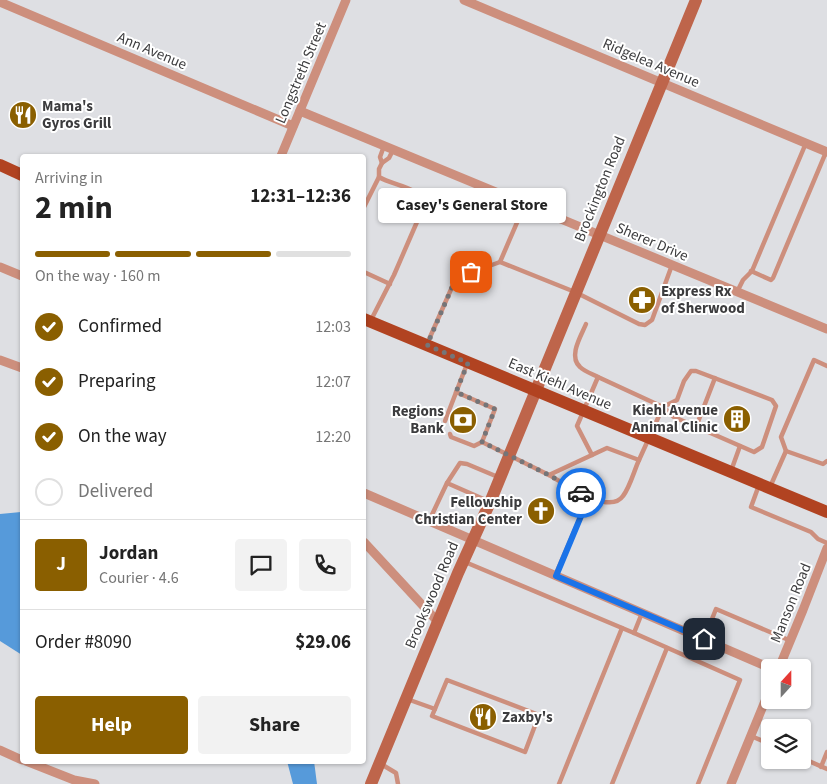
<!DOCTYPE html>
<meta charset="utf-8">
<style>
body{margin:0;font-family:"Source Sans 3",sans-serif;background:#f2f2f2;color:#222;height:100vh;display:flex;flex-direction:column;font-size:19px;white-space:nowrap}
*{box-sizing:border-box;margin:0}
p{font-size:16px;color:#767676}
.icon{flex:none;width:28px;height:28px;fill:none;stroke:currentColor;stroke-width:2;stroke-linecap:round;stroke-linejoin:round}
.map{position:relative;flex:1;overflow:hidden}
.side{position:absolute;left:20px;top:154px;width:346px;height:610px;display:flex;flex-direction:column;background:#fff;border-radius:5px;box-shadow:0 1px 4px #0004}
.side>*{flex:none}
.needle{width:32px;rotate:21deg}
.controls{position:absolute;left:761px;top:659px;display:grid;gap:10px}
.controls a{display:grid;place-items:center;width:50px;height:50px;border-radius:5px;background:#fff;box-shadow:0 1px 4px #0004;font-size:25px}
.pin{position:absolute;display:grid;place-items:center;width:42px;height:42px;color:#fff;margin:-21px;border-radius:10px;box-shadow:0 2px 8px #0006}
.courier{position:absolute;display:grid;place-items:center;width:50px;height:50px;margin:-25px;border:4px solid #1a73e8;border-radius:50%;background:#fff;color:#222;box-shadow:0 1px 6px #0007}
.bubble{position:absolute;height:35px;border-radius:5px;background:#fff;box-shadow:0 1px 4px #0004;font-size:16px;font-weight:700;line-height:35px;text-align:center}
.overview em{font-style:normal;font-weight:700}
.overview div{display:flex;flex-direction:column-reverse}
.overview{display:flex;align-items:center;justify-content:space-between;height:85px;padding:0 15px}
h1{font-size:32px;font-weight:700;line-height:38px}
.bar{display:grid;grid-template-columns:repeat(4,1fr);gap:8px 5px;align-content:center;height:60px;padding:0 15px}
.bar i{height:6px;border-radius:4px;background:#e0e0e0}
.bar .active{background:#8a5f00}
.bar p{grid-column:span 4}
.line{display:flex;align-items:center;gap:12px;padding:0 15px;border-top:1px solid #e0e0e0}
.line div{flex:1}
.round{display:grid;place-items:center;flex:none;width:52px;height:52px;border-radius:5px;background:#f2f2f2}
ol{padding:0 15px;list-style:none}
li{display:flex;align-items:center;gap:15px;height:55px}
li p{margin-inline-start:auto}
li .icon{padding:5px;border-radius:50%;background:#8a5f00;color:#fff;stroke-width:4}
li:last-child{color:#767676}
li i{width:28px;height:28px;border:2px solid #e0e0e0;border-radius:50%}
.button{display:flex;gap:10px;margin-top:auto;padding:10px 15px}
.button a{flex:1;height:58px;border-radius:5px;background:#8a5f00;color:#fff;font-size:20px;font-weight:700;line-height:58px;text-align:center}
.button a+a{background:#f2f2f2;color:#222}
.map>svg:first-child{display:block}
</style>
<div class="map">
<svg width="827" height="784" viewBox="0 0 827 784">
<rect width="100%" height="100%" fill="#dedfe3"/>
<g fill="#569ada">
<polygon points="21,512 22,512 22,655 0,641 0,514"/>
<polygon points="287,761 314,761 317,784 293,784"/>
</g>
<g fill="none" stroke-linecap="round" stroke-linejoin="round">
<g stroke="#cd8f7d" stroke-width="4.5">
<polyline points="384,146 380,157 382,163 389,158 393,150"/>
<polyline points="364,207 379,177"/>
<polyline points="500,262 575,292 639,324 645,325 652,320 672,265"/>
<polyline points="751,271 771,280 773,278 826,152"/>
<polyline points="364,272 390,284"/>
<polyline points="737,292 743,280 752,271 806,143"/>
<path d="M 371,320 L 394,275 L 423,208 C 422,185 395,187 379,177 L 379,169 L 382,163"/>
<path d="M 586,324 C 581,336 568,356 580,367 C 584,371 592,374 598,377 L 577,426 L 592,455"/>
<polyline points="427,344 456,278 500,262 525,204"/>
<polyline points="445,421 467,364"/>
<polyline points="696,427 715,378"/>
<polyline points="450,434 451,437 474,446 482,442 495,409 456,392"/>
<polyline points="482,442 549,475 607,448 639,460 663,407 677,400 684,381 691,371 696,371 772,400 776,406 762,447 754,452 674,417 663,407 598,377"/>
<polyline points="786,451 781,437 814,360 827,366"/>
<polyline points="731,471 740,446"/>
<path d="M 549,475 C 564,483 609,516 623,496 C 630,487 634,471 639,460"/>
<polyline points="759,485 751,507 811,532 818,539 827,543"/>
<polyline points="770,487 786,451 823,464 827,461"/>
<polyline points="488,501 447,483 460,463 467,464 498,477"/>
<polyline points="429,521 447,483"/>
<polyline points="465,562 634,633 642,613"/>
<polyline points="555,576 589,497"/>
<polyline points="634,633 740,680 698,784"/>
<polyline points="704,639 716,609 791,641"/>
<polygon points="447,680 539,715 525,752 432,716"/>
<polyline points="407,699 435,709"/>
<polyline points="751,736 770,744"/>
<polyline points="802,758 827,769"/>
<polyline points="381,764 396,773 398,784"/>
<polyline points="821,767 827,752"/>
<polyline points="559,784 622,628"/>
<polyline points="612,784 667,648"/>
</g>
<g stroke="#cd8f7d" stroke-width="9">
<polyline points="464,0 827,152"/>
<polyline points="0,2 293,126"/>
<polyline points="300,111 827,329"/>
<polyline points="281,156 346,0"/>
<polyline points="0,267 22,276"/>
<polyline points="0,360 22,368"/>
<polyline points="364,493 770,668"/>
<polyline points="364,542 438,622"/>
<polyline points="779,668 803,610 827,548"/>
<polyline points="0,750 22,760"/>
<polyline points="26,761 74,780 95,784"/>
<polyline points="731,784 770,689"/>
</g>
<polyline stroke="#be654b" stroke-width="12" points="371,784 458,573 491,500 696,0"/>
<g stroke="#b14321" stroke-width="12">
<polyline points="0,165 22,175"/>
<polyline points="364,319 827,512"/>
</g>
</g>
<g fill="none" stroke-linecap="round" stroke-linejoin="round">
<polyline stroke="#757578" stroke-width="5" stroke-dasharray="0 9" points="471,272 456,278 427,345 468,363 456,392 495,409 482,442 549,475 581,493"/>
<polyline stroke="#1a73e8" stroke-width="6" points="581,493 589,497 556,576 704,639"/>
</g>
<defs>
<symbol id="restaurant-disc" viewBox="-11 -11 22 22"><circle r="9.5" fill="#8a5f00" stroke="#fff"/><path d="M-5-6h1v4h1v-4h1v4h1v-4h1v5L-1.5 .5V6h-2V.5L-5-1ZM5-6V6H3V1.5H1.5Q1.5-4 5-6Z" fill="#fff"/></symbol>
<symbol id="pharmacy-disc" viewBox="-11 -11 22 22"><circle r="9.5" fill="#8a5f00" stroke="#fff"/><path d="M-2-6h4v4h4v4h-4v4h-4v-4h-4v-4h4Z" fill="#fff"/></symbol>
<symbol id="building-disc" viewBox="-11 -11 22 22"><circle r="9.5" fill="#8a5f00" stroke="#fff"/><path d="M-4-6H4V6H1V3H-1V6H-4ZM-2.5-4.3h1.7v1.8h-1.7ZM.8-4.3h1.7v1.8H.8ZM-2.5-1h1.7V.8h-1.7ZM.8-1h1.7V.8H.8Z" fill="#fff"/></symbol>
<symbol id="bank-disc" viewBox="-11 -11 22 22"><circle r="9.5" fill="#8a5f00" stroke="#fff"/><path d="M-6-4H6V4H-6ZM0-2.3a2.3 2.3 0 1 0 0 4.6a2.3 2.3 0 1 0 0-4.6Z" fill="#fff"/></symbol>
<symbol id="church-disc" viewBox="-11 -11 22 22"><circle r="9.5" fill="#8a5f00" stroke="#fff"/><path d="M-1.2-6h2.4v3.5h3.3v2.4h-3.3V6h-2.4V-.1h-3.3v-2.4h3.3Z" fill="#fff"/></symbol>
</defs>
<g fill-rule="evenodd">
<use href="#restaurant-disc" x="7" y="99" width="32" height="32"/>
<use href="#pharmacy-disc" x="626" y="284" width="32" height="32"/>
<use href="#building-disc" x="721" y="403" width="32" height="32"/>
<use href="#bank-disc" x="447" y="404" width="32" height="32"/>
<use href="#church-disc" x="525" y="495" width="32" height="32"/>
<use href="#restaurant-disc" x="467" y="701" width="32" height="32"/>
</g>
<g text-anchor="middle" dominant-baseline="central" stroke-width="4" stroke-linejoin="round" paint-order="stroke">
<g font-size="15" fill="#3c3c3e" stroke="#fff">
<text transform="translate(152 51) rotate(23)">Ann Avenue</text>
<text transform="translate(651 63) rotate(23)">Ridgelea Avenue</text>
<text transform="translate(301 73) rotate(-67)">Longstreth Street</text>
<text transform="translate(600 189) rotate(-68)">Brockington Road</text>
<text transform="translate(652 242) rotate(23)">Sherer Drive</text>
<text transform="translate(560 384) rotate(23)">East Kiehl Avenue</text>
<text transform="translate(432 595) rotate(-67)">Brookswood Road</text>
<text transform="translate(791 603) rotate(-68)">Manson Road</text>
</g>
<g font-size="15" font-weight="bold" fill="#3c3c3e" stroke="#fff" text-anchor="start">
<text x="42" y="106">Mama's<tspan x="42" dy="17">Gyros Grill</tspan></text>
<text x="661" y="291">Express Rx<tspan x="661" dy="17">of Sherwood</tspan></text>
<text x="718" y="410" text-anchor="end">Kiehl Avenue<tspan x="718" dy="17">Animal Clinic</tspan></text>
<text x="444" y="411" text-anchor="end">Regions<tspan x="444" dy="17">Bank</tspan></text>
<text x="522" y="502" text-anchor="end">Fellowship<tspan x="522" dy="17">Christian Center</tspan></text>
<text x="502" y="717">Zaxby's</text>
</g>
</g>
</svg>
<div class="controls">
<a><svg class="needle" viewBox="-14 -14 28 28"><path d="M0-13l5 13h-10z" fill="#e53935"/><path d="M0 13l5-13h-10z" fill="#767676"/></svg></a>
<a><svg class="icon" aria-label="layers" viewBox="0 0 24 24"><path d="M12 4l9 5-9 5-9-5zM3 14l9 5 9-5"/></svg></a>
</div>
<div class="pin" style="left:471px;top:272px;background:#ea580c"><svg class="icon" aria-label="bag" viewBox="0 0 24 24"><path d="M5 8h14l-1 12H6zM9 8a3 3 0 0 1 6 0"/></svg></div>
<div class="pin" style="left:704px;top:639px;background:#1f2937"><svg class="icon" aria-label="home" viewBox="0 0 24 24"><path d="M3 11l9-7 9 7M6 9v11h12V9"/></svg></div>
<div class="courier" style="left:581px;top:493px"><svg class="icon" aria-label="car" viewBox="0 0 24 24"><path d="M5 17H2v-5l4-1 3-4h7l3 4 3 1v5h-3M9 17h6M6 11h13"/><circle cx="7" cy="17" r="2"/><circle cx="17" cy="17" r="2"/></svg></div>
<div class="bubble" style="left:378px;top:188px;width:188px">Casey's General Store</div>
<section class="side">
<div class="overview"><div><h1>2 min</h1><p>Arriving in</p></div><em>12:31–12:36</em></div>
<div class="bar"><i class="active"></i><i class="active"></i><i class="active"></i><i></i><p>On the way · 160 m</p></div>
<ol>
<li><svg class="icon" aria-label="check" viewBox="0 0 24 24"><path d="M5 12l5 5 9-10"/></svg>Confirmed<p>12:03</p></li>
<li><svg class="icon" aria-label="check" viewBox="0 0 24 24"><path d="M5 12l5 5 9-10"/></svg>Preparing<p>12:07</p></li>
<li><svg class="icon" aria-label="check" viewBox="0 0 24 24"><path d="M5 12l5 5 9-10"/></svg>On the way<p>12:20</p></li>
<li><i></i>Delivered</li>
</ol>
<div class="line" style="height:90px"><b class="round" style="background:#8a5f00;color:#fff">J</b><div><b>Jordan</b><p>Courier · 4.6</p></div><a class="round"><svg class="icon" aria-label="chat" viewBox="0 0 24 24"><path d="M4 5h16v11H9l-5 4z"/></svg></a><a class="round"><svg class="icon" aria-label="phone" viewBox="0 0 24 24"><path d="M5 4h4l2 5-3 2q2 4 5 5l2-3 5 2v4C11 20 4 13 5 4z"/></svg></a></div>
<div class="line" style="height:65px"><div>Order #8090</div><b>$29.06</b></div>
<div class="button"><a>Help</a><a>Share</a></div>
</section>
</div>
